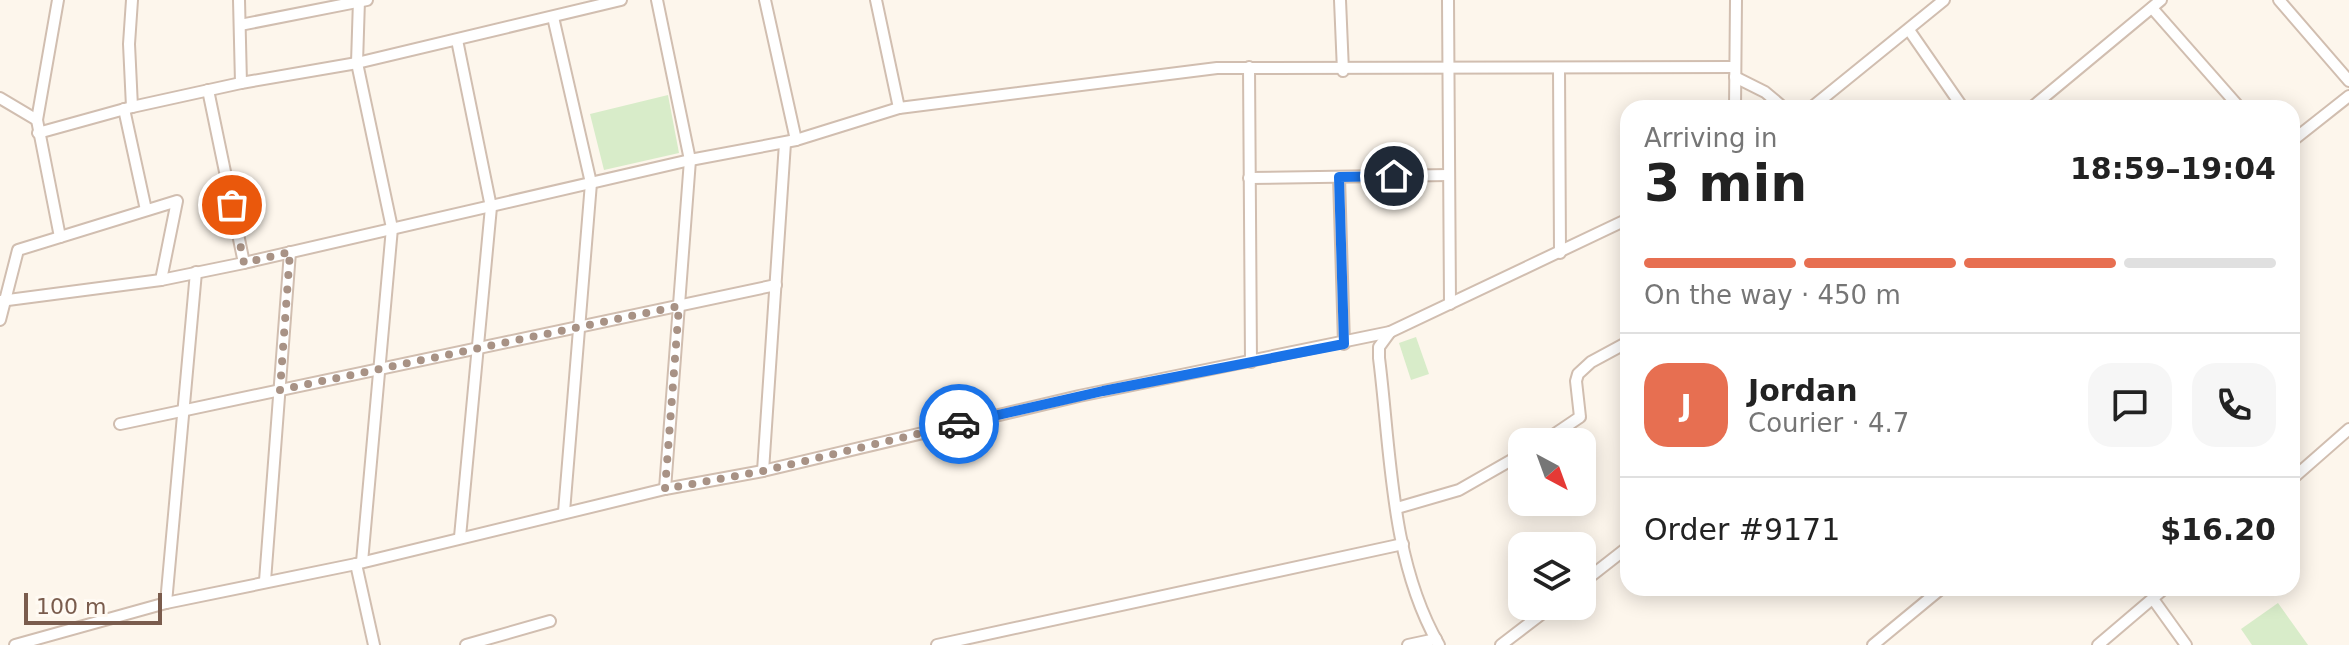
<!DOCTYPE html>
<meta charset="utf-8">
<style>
body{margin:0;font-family:"DejaVu Sans",sans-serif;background:#f6f6f6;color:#222;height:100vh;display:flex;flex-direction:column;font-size:30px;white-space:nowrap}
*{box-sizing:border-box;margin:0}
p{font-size:26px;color:#767676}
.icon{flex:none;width:44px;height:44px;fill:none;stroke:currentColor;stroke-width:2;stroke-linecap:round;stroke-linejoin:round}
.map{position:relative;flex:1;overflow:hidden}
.drawer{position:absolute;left:1620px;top:100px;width:680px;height:496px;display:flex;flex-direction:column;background:#fff;border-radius:24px;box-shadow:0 4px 20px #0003}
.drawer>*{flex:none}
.needle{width:52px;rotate:139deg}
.tools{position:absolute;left:1508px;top:428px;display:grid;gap:16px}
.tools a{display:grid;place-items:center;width:88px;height:88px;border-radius:16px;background:#fff;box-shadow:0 4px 20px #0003;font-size:40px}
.scale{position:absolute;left:24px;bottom:20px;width:138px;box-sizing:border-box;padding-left:8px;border:4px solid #7a5c4d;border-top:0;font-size:22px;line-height:28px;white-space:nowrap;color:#7a5c4d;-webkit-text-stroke:6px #fffaf3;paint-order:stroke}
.pin{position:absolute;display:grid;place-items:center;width:68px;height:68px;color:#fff;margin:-34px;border:4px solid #fff;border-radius:50%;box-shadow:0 2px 8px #0007}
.courier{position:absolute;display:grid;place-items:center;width:80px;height:80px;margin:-40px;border:6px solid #1a73e8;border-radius:50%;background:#fff;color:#222;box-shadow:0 2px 10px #0007}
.summary em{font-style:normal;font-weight:600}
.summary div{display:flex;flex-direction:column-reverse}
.summary{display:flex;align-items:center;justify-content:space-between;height:136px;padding:0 24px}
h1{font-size:52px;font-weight:600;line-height:60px}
.bar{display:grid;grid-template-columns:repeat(4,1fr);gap:12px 8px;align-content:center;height:96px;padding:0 24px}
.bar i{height:10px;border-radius:6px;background:#e0e0e0}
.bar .current{background:#e76f51}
.bar p{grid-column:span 4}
.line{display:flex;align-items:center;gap:20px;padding:0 24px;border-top:2px solid #e0e0e0}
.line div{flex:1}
.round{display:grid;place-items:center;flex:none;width:84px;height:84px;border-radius:24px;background:#f6f6f6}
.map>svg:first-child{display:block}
</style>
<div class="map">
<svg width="2349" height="645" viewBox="0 0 2349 645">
<rect width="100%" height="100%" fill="#fdf6ec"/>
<g fill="#d8ecc9">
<polygon points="668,95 679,153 604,170 590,114"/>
<polygon points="1416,337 1429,374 1411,380 1399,343"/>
<polygon points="2278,603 2308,645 2252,645 2241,629"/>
</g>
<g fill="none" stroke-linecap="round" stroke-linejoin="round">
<defs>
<g id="minor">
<polyline points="58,0 37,120 60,237"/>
<polyline points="239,0 241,83"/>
<polyline points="359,0 357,63 392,228 362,562"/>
<polyline points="657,0 690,160 665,489"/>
<polyline points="765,0 796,140"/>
<polyline points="876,0 899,108"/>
<polyline points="1340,0 1343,71"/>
<polyline points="1448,0 1450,304"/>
<polyline points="2279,0 2349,81"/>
<polyline points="2152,8 2240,108"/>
<polyline points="553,17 591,183 564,512"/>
<polyline points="240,25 367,0"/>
<polyline points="1909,30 1963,108"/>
<polyline points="457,40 491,207 460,537"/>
<polyline points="1249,67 1251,362"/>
<polyline points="1559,69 1560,253"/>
<polyline points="1735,77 1765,92 1784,108"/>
<polyline points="208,90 244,263"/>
<polyline points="0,98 37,120"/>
<polyline points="132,107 129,44 132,0"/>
<polyline points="1735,108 1736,0"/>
<polyline points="1811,108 1944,0"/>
<polyline points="2031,108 2161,0"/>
<polyline points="124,109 146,210"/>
<polyline points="38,133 132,107 241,83 357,63 621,0"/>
<polyline points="2292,141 2349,96"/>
<polyline points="1339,177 1344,344"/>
<polyline points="1249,178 1449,175"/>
<polyline points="0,301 161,280 244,263 690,160 796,140 899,108 1217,68 1735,67"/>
<polyline points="0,320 18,250 177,201 161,280"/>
<path d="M 1390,332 L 1379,347 L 1379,358 C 1391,453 1390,560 1439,645"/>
<polyline points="120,424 776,285"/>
<polyline points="1543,442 1580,417 1576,381 1578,374 1591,362 1628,342"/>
<polyline points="763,471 785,143"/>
<polyline points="2292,479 2349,429"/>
<polyline points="1397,508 1459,490 1522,454"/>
<polyline points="356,564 374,645"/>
<polyline points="265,581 290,252"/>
<polyline points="1582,583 1628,547"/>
<polyline points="2153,599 2186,645"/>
<polyline points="166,603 196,272"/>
<polyline points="15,645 166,603 356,564 665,489 763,471 1079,396 1390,332 1628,219"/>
<polyline points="466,645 550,621"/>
<polyline points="937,645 1403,544"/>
<polyline points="1408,645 1436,639"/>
<polyline points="1501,645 1552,606"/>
<polyline points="1873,645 1942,588"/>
<polyline points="2098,645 2165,588"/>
</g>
</defs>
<use href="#minor" stroke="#d1beb0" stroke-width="14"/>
<use href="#minor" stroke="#fff" stroke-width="10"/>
</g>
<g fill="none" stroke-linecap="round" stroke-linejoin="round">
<polyline stroke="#a89285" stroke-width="8" stroke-dasharray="0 14.4" points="232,205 244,263 290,252 280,390 679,306 665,489 763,471 959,424"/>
<polyline stroke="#1a73e8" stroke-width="10" points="959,424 1103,391 1344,344 1339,177 1394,176"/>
</g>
</svg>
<div class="tools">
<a><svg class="needle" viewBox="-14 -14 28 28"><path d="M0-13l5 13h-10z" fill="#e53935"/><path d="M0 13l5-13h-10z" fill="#767676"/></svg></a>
<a><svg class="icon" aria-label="layers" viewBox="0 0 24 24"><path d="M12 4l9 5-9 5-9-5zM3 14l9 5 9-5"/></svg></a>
</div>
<div class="scale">100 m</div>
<div class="pin" style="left:232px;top:205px;background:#ea580c"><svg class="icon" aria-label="bag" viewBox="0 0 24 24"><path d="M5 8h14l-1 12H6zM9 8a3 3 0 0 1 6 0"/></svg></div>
<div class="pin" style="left:1394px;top:176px;background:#1f2937"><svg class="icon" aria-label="home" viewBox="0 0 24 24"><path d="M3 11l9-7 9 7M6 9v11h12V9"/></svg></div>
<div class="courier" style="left:959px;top:424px"><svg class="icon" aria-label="car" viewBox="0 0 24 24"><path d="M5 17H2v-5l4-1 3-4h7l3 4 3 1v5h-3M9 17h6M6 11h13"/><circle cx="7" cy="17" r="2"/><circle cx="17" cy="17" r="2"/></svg></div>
<section class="drawer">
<div class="summary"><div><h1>3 min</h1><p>Arriving in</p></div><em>18:59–19:04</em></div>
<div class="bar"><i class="current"></i><i class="current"></i><i class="current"></i><i></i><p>On the way · 450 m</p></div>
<div class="line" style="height:144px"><b class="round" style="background:#e76f51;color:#fff">J</b><div><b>Jordan</b><p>Courier · 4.7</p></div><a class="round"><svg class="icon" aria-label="chat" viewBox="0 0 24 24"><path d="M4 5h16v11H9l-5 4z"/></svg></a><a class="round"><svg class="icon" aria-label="phone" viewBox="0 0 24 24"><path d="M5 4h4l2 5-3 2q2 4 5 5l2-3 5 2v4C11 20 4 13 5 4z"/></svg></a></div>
<div class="line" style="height:104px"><div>Order #9171</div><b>$16.20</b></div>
</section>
</div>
